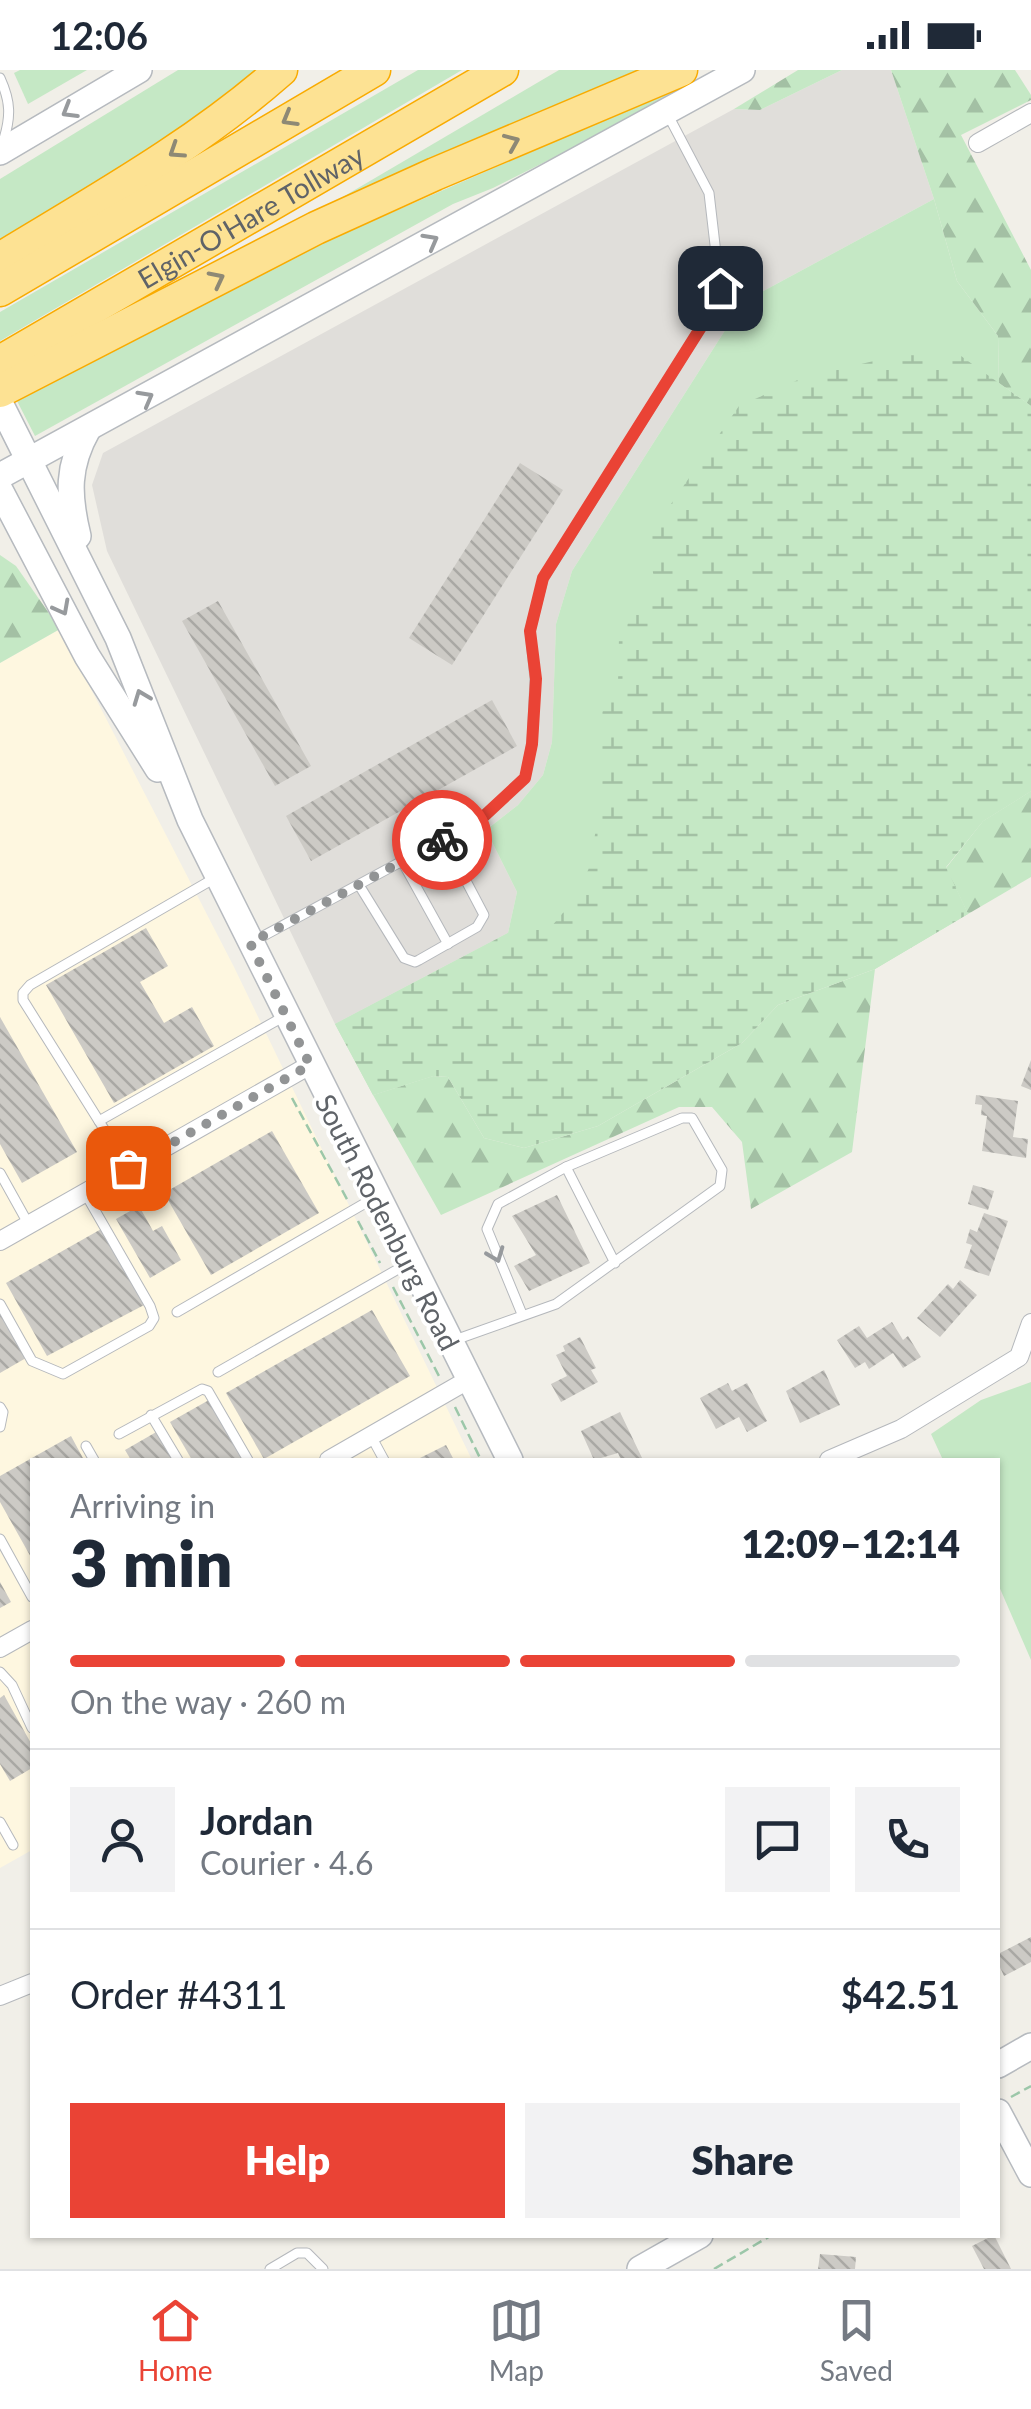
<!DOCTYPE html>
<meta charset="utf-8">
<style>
body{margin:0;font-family:Lato,sans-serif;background:#f2f2f3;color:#1f2937;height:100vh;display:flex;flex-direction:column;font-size:38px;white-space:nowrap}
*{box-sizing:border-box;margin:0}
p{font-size:32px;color:#747a83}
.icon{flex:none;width:55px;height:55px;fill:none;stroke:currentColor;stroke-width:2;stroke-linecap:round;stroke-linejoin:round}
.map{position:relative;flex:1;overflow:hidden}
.sheet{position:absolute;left:30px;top:1388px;width:970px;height:780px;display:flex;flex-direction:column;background:#fff;border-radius:0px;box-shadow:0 2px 8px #0004}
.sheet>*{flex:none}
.pin{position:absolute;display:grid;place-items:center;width:85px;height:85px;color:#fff;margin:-42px;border-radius:20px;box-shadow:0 5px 15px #0006}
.courier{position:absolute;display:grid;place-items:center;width:100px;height:100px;margin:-50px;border:8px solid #ea4335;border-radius:50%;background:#fff;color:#222;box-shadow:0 2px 12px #0007}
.headline em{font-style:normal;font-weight:800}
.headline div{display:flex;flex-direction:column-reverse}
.headline{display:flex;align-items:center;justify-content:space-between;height:170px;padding:0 40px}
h1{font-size:65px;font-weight:800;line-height:75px}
.bar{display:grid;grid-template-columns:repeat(4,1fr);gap:15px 10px;align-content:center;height:120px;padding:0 40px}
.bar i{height:12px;border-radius:8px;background:#e0e1e3}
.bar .active{background:#ea4335}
.bar p{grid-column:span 4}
.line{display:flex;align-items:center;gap:25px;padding:0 40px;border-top:2px solid #e0e1e3}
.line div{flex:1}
.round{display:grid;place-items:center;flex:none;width:105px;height:105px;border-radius:0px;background:#f2f2f3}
.cta{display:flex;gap:20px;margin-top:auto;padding:20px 40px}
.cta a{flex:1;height:115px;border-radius:0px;background:#ea4335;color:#fff;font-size:40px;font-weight:800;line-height:115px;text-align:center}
.cta a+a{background:#f2f2f3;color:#1f2937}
.status{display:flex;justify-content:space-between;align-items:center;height:70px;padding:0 50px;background:#fff;direction:ltr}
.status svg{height:28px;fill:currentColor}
.tabs{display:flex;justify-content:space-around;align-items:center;height:140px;border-top:2px solid #e0e1e3;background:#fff;font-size:28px;color:#747a83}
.tabs a{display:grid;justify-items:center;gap:5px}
.tabs .active{color:#ea4335}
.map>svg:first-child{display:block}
</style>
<div class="status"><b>12:06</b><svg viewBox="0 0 49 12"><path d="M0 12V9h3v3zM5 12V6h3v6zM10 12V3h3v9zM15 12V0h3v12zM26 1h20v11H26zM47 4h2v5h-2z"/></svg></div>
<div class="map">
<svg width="1031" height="2199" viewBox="0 0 1031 2199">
<defs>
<pattern id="forest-firs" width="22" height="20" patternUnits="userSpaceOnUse" patternTransform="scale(2.5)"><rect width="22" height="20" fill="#c5e8c5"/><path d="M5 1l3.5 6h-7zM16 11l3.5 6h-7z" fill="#a3c0a4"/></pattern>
<pattern id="wetland-marsh" width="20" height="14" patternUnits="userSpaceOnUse" patternTransform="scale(2.5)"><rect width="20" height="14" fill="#c5e8c5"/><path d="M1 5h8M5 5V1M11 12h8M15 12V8" fill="none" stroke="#a3c0a4"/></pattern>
<pattern id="building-back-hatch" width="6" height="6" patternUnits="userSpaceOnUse" patternTransform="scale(2.5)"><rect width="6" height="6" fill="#cccac5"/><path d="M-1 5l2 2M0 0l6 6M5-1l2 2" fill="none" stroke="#a9a8a4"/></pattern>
</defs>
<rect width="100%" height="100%" fill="#f1efe8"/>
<polygon fill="#fef7e0" points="60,559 234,897 472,1390 32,1390 32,1780 0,1798 0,593"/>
<polygon fill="#e0deda" points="842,0 891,0 934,129 743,232 572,501 556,554 552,672 543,705 518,735 486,760 517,822 508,863 335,954 107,481 92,415 103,383 734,39 760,40"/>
<g fill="#c5e8c5">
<polygon points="20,0 87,0 28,34 14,3"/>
<polygon points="178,0 256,0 176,61 0,173 0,109"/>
<polygon points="418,0 462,0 0,271 0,242"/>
<polygon points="559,0 648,0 343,131 341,128"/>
<polygon points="710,4 712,8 493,118 453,134 35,366 16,329 331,169"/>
<polygon points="934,129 957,211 998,266 999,313 1031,336 1031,721 983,751 946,797 968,844 875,899 433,1006 373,1025 335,954 508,863 517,822 486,760 518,735 543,705 552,672 556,554 572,501 743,232"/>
<polygon points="1031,1312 1031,1590 998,1514 998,1390 943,1390 931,1364 981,1330"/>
</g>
<g fill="url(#forest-firs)">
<polygon points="798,0 842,0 760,40 734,39"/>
<polygon points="891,0 1015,0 1031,25 1031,30 961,65 1031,200 1031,336 999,313 998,266 957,211 934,129"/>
<polygon points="0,485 16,496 60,559 0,593"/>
<polygon points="1031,721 1031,807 968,844 946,798 983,751"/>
<polygon points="875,899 852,1082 751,1139 742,1072 712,1037 679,1037 441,1145 373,1025 433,1006 448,1007 484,1068 524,1078 598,1056 742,973 778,935"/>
</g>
<polygon fill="url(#wetland-marsh)" points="898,285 961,286 1031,336 1031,721 983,751 946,797 968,844 875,899 778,935 742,973 598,1056 524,1078 484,1068 448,1007 433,1006 373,1025 335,954 508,863 551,857 573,831 591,794 603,705 599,648 618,613 619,567 655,512 646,470 739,336 800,309"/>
<g fill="url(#building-back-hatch)">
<polygon points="520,393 563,420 452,595 409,568"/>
<polygon points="218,531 311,696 275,716 182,551"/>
<polygon points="492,630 517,676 311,791 286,746"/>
<polygon points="146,858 168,896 140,912 164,953 192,937 214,976 114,1033 46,915"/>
<polygon points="0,947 77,1082 22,1113 0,1074"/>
<polygon points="1031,990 1031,1020 1021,1016"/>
<polygon points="976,1025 1018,1031 1013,1067 1028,1069 1026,1088 982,1081 987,1046 981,1045 982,1035 975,1034"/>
<polygon points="272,1061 319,1143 211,1205 164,1123"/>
<polygon points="973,1115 994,1121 988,1140 968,1134"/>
<polygon points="557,1125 590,1193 529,1221 514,1196 536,1185 512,1146"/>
<polygon points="139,1136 153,1161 162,1156 181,1190 150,1208 116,1149"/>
<polygon points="984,1143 1008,1151 989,1206 964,1198 972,1175 966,1173 970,1159 977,1162"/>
<polygon points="103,1158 146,1234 47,1286 6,1213"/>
<polygon points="960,1210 977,1225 940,1267 917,1248 948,1214 953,1219"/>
<polygon points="372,1240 410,1306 264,1389 226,1323"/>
<polygon points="0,1243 26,1288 0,1303"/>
<polygon points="892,1252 903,1270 908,1266 921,1287 903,1298 893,1283 869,1299 865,1292 855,1298 837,1270 859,1256 867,1268"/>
<polygon points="580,1267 596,1298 591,1300 598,1312 561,1332 551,1314 567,1306 556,1285 565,1281 563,1276"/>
<polygon points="824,1300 840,1335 800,1353 786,1321"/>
<polygon points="728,1313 732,1321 747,1313 767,1351 747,1362 739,1347 716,1359 700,1328"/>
<polygon points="209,1330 244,1390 192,1390 170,1352"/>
<polygon points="620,1342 643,1390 621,1390 618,1383 594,1390 581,1361"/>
<polygon points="158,1361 174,1390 131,1390 125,1380"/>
<polygon points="71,1366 84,1390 32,1390 32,1489 0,1432 0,1406"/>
<polygon points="446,1375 454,1390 416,1390"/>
<polygon points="0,1512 11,1532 0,1538"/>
<polygon points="4,1625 32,1675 32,1698 10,1711 0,1694 0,1628"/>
<polygon points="1031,1867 1031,1892 1004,1906 998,1893 998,1884"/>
<polygon points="994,2165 1011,2199 984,2199 972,2176"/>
<polygon points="820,2184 856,2187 855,2199 818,2199"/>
</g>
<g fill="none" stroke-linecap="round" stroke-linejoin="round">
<defs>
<g id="lane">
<path d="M 0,8 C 11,32 11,47 3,72"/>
<polyline points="402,791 448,874"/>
<polyline points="359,815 404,888 415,892 419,890 477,857 484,845 444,769"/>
<polyline points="254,871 482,748 525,708 532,674 535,609 530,561 543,509 703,254 720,218 709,123 668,45"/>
<polyline points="99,1051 23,930 23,923 30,915 215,808"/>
<polyline points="128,1098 99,1051 283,947"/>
<polyline points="0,1103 29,1155"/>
<polyline points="0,1234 32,1291 63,1304 149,1256 154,1248 150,1236 85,1123"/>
<polyline points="177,1242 374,1128"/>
<polyline points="522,1244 487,1159 498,1134 566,1097"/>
<polyline points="452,1271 556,1234 720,1116 722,1100 692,1048 682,1048 566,1097 615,1193"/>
<polyline points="218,1302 407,1194"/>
<polyline points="0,1337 3,1342 0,1357"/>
<polyline points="151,1345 178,1390"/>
<polyline points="119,1364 202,1319 208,1321 248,1390"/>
<polyline points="371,1366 384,1390"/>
<polyline points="86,1376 94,1390"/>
<polyline points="0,1469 32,1527"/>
<polyline points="0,1602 12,1615 32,1658"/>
<polyline points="0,1752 13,1775"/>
<polyline points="270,2199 297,2183 307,2183 323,2199"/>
</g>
<g id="street">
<polyline points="978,73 1031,43"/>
<polyline points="0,1171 310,995"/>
<polyline points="329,1390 468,1310"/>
<polyline points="829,1390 901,1359 1019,1287 1031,1253"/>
<polyline points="0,1578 32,1560"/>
<polyline points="0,1926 32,1913"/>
</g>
<g id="secondary">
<polyline points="0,82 139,0"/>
<polyline points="0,333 118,568 190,750 510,1390"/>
<polyline points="0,406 742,0"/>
<polyline points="0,420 87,586 158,699"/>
<path d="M 78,466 C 68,425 67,396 88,359"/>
<polyline points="998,1995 1031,1976"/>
<polyline points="998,2042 1031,2104"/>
<polyline points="640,2199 700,2165"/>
</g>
<g id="highway">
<path d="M 0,189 C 97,130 196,75 281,0"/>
<polyline points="0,220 374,0"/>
<path id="s1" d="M 0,292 L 502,0"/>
<polyline points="0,321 316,158 435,104 681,0"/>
</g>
</defs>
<use href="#lane" stroke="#b5b8bc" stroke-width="11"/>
<use href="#street" stroke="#b5b8bc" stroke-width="20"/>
<use href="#secondary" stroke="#b6babf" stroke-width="28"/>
<use href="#highway" stroke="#f9ab00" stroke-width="35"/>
<g stroke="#9cc7a9" stroke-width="2.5" stroke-dasharray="10 5" stroke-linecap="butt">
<polyline points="292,1028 348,1131"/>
<polyline points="358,1151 380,1193"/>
<polyline points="393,1217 440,1308"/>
<polyline points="455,1337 481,1390"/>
<polyline points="1011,2027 1031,2016"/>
<polyline points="714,2199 772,2165"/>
</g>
<use href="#lane" stroke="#fff" stroke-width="9"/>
<use href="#street" stroke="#fff" stroke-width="18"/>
<use href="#secondary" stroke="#fff" stroke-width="25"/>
<use href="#highway" stroke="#fde293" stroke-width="32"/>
</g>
<defs><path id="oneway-chevron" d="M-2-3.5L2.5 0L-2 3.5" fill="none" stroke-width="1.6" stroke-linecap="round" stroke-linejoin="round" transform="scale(2.5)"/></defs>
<g stroke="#979a9d">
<use href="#oneway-chevron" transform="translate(69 41) rotate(149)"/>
<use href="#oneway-chevron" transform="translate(431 171) rotate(-29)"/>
<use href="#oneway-chevron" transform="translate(146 328) rotate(-29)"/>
<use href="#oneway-chevron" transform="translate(62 538) rotate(62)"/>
<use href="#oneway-chevron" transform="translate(141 627) rotate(-111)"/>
<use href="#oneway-chevron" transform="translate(496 1185) rotate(69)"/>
</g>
<g stroke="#8e8975">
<use href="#oneway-chevron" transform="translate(289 49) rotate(150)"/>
<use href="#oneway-chevron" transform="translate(512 72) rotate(-23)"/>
<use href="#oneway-chevron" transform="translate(176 81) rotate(147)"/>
<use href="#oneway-chevron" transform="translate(217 209) rotate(-27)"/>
</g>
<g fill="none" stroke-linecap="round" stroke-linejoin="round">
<polyline stroke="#929495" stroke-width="10" stroke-dasharray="0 18" points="128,1098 310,995 250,873 442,770"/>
<polyline stroke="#ea4335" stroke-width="12" points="442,770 482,748 525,708 532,674 536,609 530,561 543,508 703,254 720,218"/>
</g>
<g text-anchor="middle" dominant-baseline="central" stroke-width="8" stroke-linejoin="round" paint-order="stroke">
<g font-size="28" fill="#5f6368" stroke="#fff">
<text stroke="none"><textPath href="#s1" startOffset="290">Elgin-O'Hare Tollway</textPath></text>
<text transform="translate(388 1152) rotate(63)">South Rodenburg Road</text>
</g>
</g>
</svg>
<div class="pin" style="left:128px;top:1098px;background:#ea580c"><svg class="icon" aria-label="bag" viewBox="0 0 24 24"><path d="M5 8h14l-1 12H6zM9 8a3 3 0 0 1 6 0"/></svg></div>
<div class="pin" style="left:720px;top:218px;background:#1f2937"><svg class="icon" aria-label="home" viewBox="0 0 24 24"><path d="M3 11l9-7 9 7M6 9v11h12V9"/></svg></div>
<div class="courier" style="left:442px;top:770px"><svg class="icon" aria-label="bike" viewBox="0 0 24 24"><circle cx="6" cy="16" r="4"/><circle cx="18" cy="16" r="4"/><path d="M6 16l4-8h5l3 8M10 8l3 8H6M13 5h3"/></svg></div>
<section class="sheet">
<div class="headline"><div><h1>3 min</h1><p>Arriving in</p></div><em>12:09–12:14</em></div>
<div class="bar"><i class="active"></i><i class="active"></i><i class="active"></i><i></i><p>On the way · 260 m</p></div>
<div class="line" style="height:180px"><a class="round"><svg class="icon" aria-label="person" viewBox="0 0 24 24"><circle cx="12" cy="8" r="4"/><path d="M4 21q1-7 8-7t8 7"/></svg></a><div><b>Jordan</b><p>Courier · 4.6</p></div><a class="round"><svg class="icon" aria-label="chat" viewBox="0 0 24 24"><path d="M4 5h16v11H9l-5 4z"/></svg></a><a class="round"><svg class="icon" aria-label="phone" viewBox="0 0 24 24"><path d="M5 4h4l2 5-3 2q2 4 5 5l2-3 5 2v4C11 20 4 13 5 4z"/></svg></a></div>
<div class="line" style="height:130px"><div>Order #4311</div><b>$42.51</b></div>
<div class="cta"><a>Help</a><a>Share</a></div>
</section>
</div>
<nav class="tabs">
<a class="active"><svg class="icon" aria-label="home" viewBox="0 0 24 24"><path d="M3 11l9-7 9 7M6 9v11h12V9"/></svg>Home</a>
<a><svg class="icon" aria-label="map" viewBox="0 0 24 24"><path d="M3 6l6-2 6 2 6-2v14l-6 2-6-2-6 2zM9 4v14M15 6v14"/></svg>Map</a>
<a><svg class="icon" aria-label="saved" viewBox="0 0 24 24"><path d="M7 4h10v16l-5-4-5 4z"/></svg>Saved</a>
</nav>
